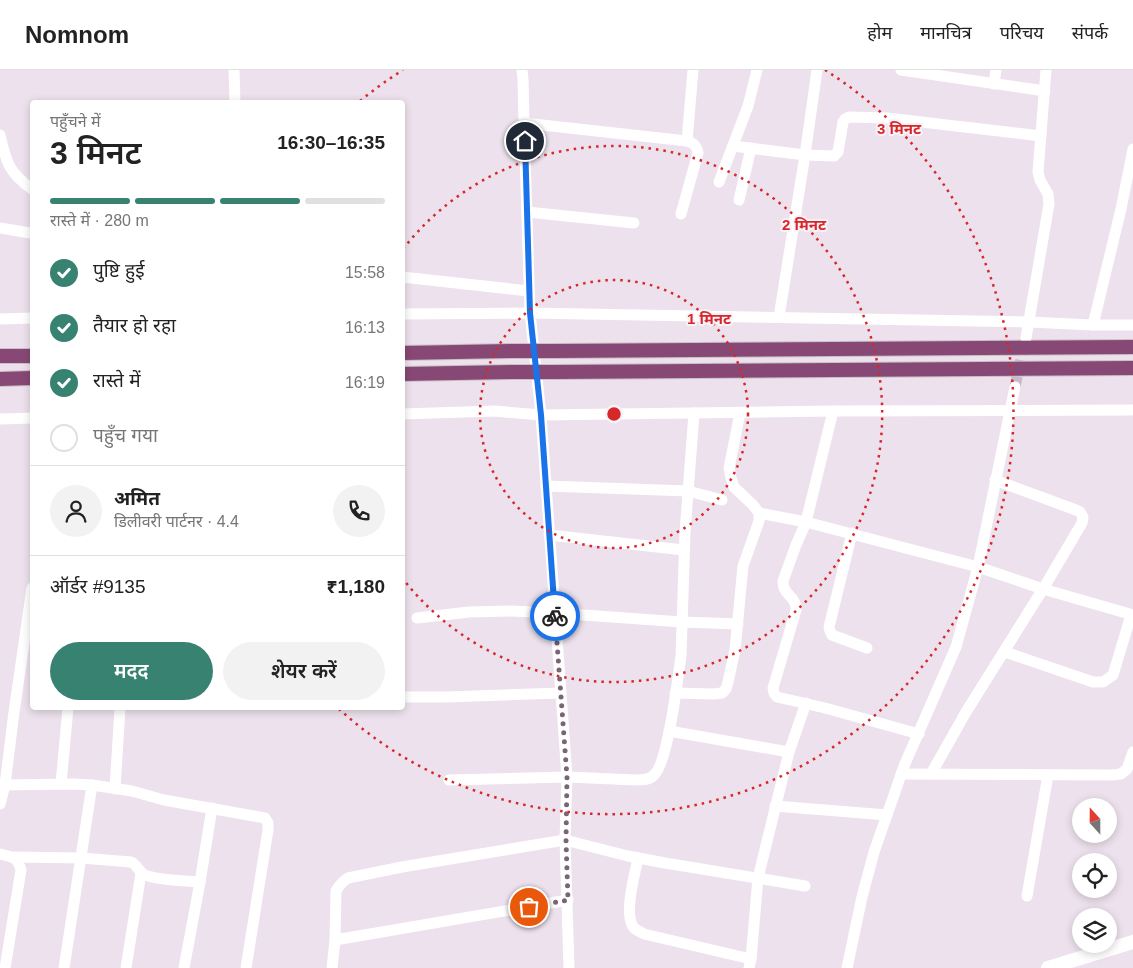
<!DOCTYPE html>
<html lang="hi">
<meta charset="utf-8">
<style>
body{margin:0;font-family:Helvetica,"Noto Sans Devanagari",sans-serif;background:#f2f2f2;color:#222;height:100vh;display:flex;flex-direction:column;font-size:19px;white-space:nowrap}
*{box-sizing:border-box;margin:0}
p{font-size:16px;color:#767676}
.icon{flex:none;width:28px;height:28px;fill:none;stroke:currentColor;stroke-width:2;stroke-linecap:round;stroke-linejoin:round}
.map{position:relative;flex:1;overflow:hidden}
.details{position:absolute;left:30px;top:30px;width:375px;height:610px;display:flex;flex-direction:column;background:#fff;border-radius:5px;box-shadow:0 2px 8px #0003}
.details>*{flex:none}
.needle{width:32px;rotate:339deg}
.fabs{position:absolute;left:1072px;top:728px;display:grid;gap:10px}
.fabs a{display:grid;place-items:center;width:45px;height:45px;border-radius:50%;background:#fff;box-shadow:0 2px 8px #0003;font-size:25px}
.pin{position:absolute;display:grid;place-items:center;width:42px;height:42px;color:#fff;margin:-21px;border:2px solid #fff;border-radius:50%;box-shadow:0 1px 5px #0007}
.courier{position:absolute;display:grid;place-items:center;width:50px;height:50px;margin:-25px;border:4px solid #1a73e8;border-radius:50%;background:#fff;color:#222;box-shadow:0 1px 6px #0007}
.overview em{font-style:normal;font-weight:600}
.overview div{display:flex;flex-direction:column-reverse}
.overview{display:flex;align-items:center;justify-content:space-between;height:85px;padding:0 20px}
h1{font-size:32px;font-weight:600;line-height:38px}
.bar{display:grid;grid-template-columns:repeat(4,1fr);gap:8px 5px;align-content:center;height:60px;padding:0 20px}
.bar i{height:6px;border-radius:4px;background:#e0e0e0}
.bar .active{background:#388271}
.bar p{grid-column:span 4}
.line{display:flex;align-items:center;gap:12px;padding:0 20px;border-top:1px solid #e0e0e0}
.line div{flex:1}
.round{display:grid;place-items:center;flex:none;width:52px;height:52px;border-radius:26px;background:#f2f2f2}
ol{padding:0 20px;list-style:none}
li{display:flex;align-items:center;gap:15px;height:55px}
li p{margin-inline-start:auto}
li .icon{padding:5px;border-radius:50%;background:#388271;color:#fff;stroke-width:4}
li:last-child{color:#767676}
li i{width:28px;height:28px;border:2px solid #e0e0e0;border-radius:50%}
.primary-button{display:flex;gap:10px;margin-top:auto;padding:10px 20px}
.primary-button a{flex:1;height:58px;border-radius:30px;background:#388271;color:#fff;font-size:20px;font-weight:600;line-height:58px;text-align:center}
.primary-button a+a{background:#f2f2f2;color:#222}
header{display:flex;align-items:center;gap:30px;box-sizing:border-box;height:70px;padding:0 25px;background:#fff;border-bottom:1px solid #e0e0e0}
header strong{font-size:24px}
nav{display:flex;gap:28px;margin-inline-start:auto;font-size:18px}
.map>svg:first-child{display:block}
</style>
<header>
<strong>Nomnom</strong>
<nav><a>होम</a><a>मानचित्र</a><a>परिचय</a><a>संपर्क</a></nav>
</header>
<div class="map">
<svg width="1133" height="898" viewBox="0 0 1133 898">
<rect width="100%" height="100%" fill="#ece1ec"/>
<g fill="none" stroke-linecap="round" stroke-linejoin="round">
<polyline stroke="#c9bbc8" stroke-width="11" stroke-dasharray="11 5.5" stroke-linecap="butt" points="1015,317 1025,270"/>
<defs>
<g id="trunk">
<polyline points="554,281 1133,277"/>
<polyline points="402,283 510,281"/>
<polyline points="0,286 32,286"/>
<polyline points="554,302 1133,298"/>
<polyline points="402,304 510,302"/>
<polyline points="0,309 32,308"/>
</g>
</defs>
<use href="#trunk" stroke="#c9c1c7" stroke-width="16"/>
<g stroke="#fff" stroke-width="11">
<polyline points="234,0 235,32"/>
<polyline points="522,0 523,9 524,53 530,243 541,345 567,707 565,770 569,898"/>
<polyline points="901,0 1045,21"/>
<polyline points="994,14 996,0"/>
<path d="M 524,53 L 687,71 C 694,73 697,76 698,83 L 681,144"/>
<path d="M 0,65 C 6,92 9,103 32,119"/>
<polyline points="687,71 693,0"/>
<polyline points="733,76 805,85 834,86 838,82 843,52 845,49 849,47 887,48 1041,66"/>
<polyline points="719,112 748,36 757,0"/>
<polyline points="739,130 751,78"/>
<polyline points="527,142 634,153"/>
<polyline points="0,158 30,163 32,162"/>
<polyline points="402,207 529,221"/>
<polyline points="402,244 530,243 1029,252 1093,255 1133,255"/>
<polyline points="779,247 805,85 817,0"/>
<polyline points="0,249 32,248"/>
<polyline points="1093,255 1121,139 1133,79"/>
<polyline points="1026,268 1049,134 1048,124 1040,110 1038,102 1046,0"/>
<path d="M 833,341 L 806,452 L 796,475 L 783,511 C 782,525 797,526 796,540 L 773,618 L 774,623 L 777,627 L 825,638 L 919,664"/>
<polyline points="402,344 494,341 541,345 833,341 1133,340"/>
<polyline points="0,349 32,348"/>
<polyline points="546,416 688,421 722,430"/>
<polyline points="759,443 806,452 978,497 1043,519 1133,545"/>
<polyline points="852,463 829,557 830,561 832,565 867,578"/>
<polyline points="549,465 684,480"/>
<polyline points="417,548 469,542 511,541 555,543 682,552 738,554"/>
<polyline points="1005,582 1093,612 1103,612 1113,605 1131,545"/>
<polyline points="675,623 713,624 722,623 726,619 728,612 735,580 743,496 759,451 759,443 753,435 734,417 731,408 729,398 740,343"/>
<polyline points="402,627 446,627 561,623"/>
<polyline points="669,661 789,682"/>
<polyline points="901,704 1112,705 1121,704 1127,699 1133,682"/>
<polyline points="931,704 966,642 1043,519 1082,453 1083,447 1080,442 1076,440 995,410"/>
<path d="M 449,710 L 567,707 L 636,710 C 642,710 650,710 654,705 C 668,693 678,607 681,586 L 685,463 L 694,343"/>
<polyline points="61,714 68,638"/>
<polyline points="0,715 73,714 92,715 132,721 164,730 265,748 268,753 268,760 246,898"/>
<polyline points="115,719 120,638"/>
<polyline points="0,734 5,715 14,642 32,518"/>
<polyline points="775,736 887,745"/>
<path d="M 0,784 C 12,787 17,786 21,800 L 5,898"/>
<path d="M 14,787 L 81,788 L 131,792 C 138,795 138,802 145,805 C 157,810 186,811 200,812"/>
<path d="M 638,788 C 635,804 623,845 634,858 C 636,860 641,862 644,864 L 751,889"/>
<polyline points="1027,826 1048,705"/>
<polyline points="335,870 568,830"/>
<polyline points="64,898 92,715"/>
<polyline points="126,898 141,803"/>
<polyline points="184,898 200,812 212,738"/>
<path d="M 332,898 L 335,870 L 336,821 C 339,815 342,812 348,808 L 402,797 L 565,770 L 628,786 L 665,793 L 805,816"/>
<polyline points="749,898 751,889 758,808 789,682 806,633"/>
<polyline points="847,898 862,827 874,782 887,745 904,696 956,577 978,497 1015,317"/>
</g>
<polyline stroke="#fff" stroke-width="14" points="1048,898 1133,872"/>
<use href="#trunk" stroke="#884875" stroke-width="14"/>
<defs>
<g id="trunk-bridge">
<polyline points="510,281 554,281"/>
<polyline points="510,302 554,302"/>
</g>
</defs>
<use href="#trunk-bridge" stroke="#c9c1c7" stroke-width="16" stroke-linecap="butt"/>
<use href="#trunk-bridge" stroke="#884875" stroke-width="14"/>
</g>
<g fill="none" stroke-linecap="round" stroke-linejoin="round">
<polyline stroke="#7b6476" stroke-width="5" stroke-dasharray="0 9" points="529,837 568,830 566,770 567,707 555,546"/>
<polyline stroke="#1a73e8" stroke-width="6" points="525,71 530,243 541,345 555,546"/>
</g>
<g fill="none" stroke="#d62828" stroke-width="2.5" stroke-dasharray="2.5 5">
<circle cx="614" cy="344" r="134"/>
<path d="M403 179A268 268 0 1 1 403 509"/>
<path d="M360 31A403 403 0 0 1 403 0M825 0A403 403 0 1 1 339 639"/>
</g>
<circle cx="614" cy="344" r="8" fill="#d62828" stroke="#f9f2f9" stroke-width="2.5"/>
<g font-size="15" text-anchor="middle" font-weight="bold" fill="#d62828" stroke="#f9f2f9" stroke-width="4" stroke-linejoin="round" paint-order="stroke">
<text x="899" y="64">3 मिनट</text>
<text x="804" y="160">2 मिनट</text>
<text x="709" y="254">1 मिनट</text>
</g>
</svg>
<div class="fabs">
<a><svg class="needle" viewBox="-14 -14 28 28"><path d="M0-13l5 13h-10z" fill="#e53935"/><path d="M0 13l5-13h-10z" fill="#767676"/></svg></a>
<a><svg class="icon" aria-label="locate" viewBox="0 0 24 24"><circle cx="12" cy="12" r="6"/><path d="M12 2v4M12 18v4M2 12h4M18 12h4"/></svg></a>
<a><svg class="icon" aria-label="layers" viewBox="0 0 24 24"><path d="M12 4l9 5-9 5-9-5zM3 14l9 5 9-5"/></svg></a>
</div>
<div class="pin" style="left:529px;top:837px;background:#ea580c"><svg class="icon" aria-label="bag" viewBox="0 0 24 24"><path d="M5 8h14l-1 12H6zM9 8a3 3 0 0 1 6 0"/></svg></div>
<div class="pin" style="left:525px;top:71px;background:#1f2937"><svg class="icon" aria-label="home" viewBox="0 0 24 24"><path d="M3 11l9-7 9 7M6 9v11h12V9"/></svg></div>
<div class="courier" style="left:555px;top:546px"><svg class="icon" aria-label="bike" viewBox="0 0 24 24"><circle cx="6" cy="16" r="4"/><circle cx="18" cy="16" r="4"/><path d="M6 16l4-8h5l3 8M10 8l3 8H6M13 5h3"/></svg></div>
<section class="details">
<div class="overview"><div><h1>3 मिनट</h1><p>पहुँचने में</p></div><em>16:30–16:35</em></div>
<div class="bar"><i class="active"></i><i class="active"></i><i class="active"></i><i></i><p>रास्ते में · 280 m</p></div>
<ol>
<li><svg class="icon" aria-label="check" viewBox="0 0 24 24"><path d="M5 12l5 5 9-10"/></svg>पुष्टि हुई<p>15:58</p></li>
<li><svg class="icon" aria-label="check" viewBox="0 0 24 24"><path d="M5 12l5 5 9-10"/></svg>तैयार हो रहा<p>16:13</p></li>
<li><svg class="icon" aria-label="check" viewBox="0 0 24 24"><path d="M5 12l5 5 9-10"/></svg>रास्ते में<p>16:19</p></li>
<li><i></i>पहुँच गया</li>
</ol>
<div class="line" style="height:90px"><a class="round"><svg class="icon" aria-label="person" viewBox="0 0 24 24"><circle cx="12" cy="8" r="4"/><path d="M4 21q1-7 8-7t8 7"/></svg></a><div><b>अमित</b><p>डिलीवरी पार्टनर · 4.4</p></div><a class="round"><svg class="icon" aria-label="phone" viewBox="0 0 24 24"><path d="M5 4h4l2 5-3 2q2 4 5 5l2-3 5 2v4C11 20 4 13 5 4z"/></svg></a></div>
<div class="line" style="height:65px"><div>ऑर्डर #9135</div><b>₹1,180</b></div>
<div class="primary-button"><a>मदद</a><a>शेयर करें</a></div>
</section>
</div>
